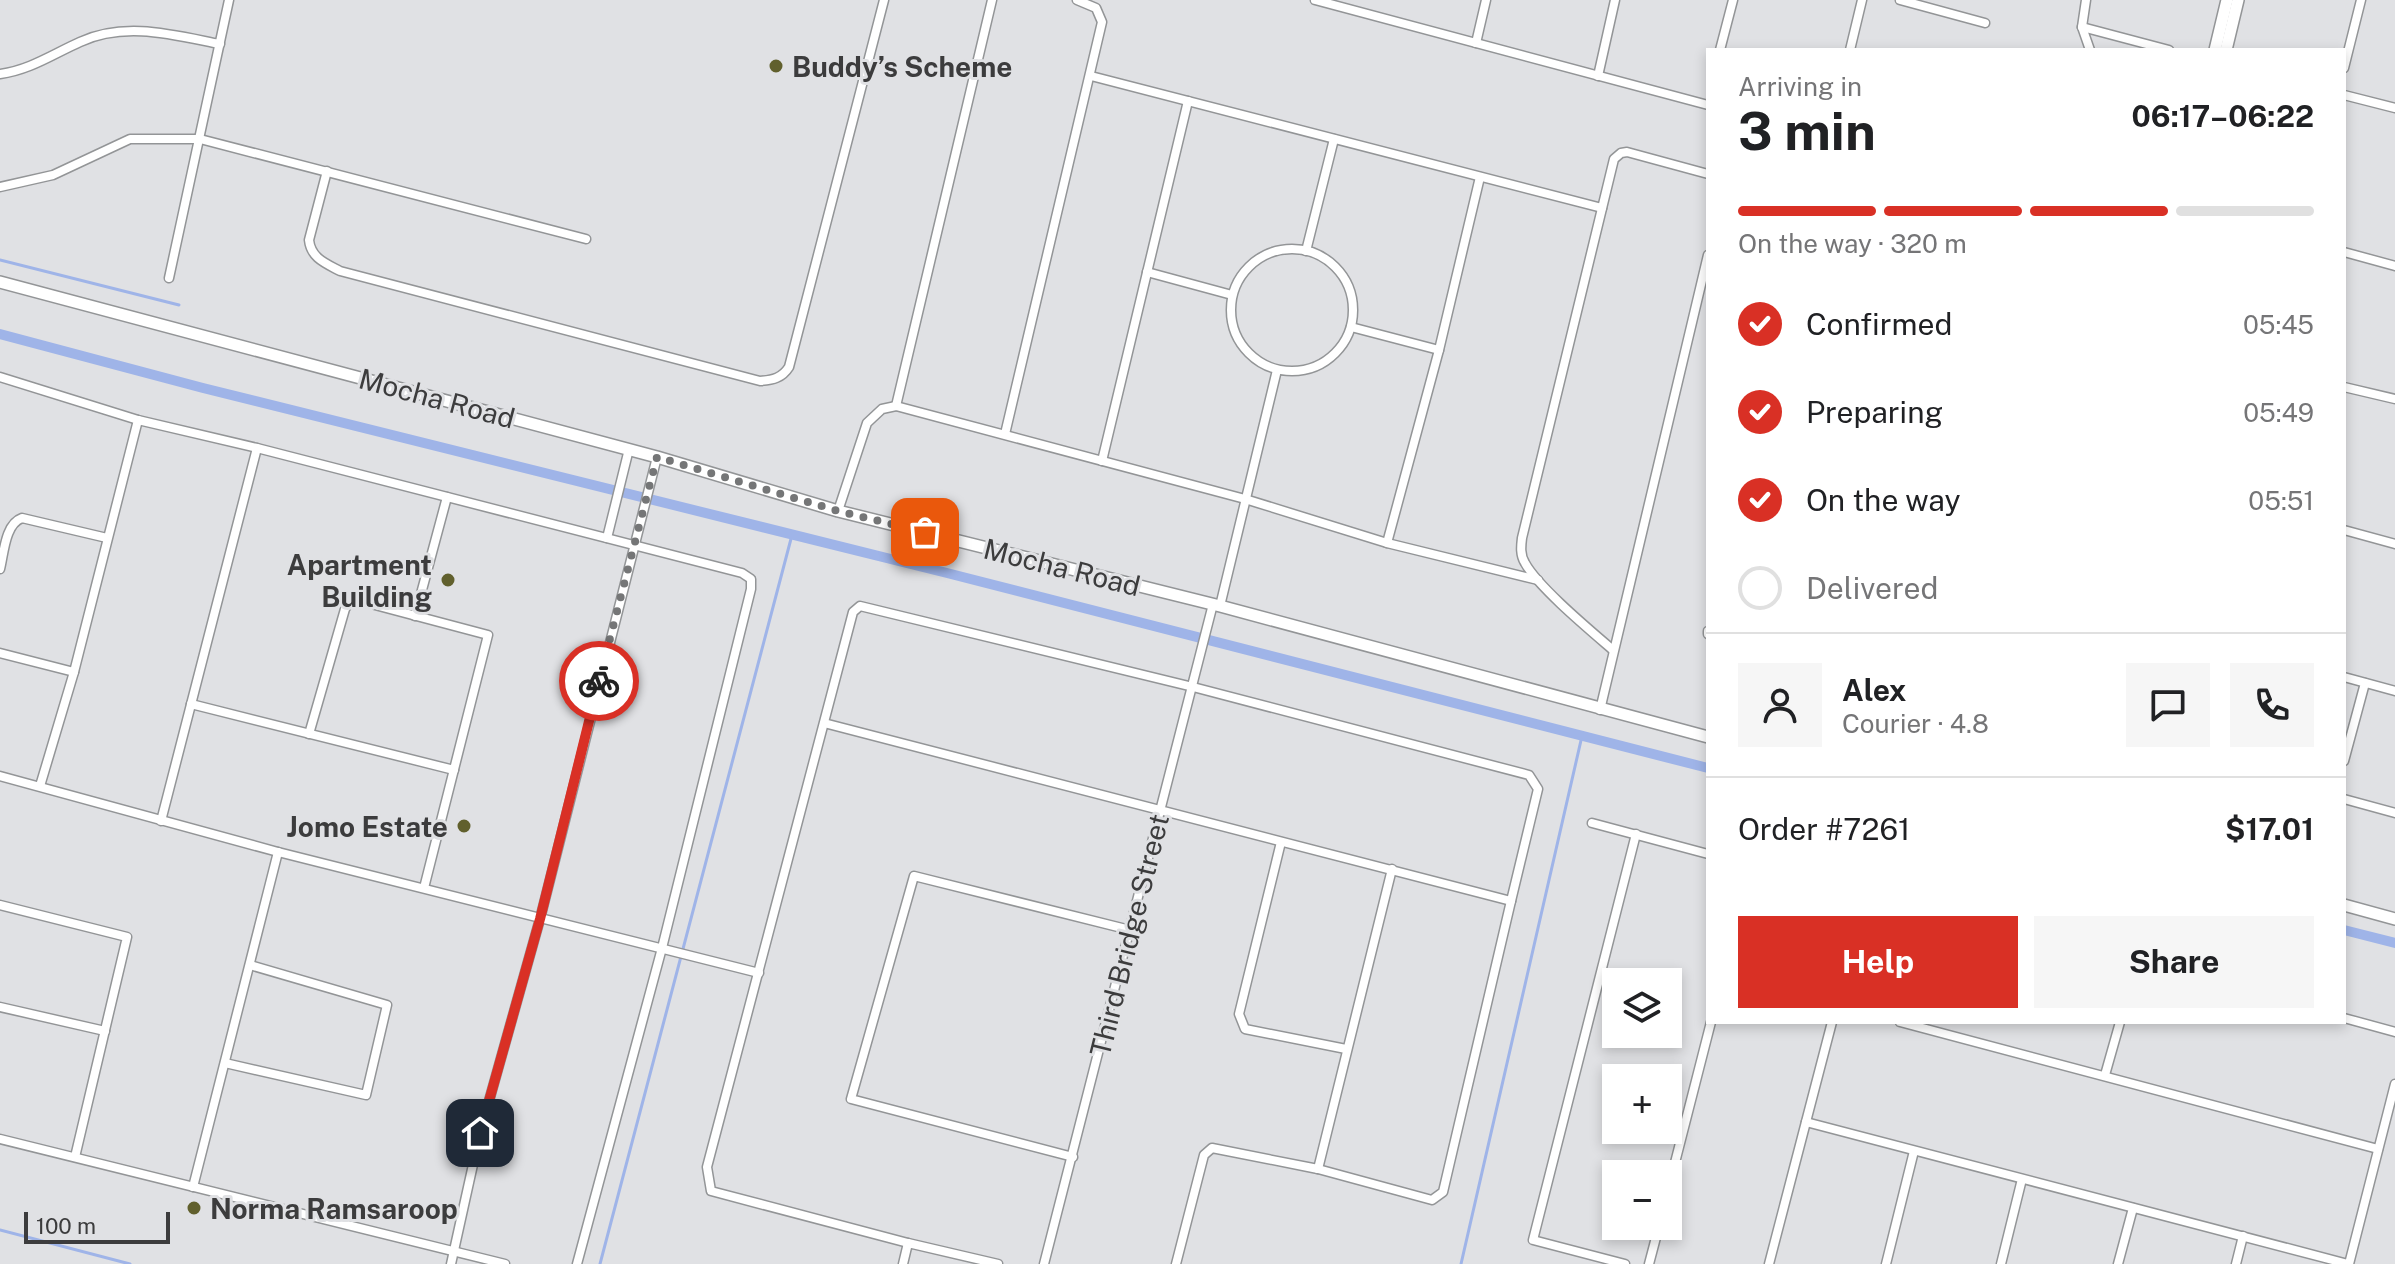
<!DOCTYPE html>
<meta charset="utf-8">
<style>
body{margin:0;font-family:"Public Sans",sans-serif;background:#f6f6f6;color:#202124;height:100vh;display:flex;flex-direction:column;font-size:30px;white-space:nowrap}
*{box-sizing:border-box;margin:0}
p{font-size:26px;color:#757577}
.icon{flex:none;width:44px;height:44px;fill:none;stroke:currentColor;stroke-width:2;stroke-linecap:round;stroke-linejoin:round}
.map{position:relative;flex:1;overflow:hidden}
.panel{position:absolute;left:1706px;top:48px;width:640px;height:976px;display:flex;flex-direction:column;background:#fff;border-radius:0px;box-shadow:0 4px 12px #0003}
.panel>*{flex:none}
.tools{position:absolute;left:1602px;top:968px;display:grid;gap:16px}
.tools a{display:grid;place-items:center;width:80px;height:80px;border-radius:0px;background:#fff;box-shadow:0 4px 12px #0003;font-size:40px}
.scale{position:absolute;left:24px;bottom:20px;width:146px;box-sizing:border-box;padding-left:8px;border:4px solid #3c3c3d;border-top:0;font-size:22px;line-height:28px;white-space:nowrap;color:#3c3c3d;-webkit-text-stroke:6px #e0e1e4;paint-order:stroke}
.pin{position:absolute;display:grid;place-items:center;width:68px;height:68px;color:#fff;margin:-34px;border-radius:16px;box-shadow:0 4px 12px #0006}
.courier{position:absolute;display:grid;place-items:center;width:80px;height:80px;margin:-40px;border:6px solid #d93025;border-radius:50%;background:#fff;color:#222;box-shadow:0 2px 10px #0007}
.headline em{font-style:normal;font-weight:700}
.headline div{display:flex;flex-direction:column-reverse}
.headline{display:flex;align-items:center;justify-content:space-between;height:136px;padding:0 32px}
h1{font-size:52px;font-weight:700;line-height:60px}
.bar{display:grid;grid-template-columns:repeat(4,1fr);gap:12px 8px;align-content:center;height:96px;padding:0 32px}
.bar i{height:10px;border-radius:6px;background:#e0e0e0}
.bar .current{background:#d93025}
.bar p{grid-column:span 4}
.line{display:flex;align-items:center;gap:20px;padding:0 32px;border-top:2px solid #e0e0e0}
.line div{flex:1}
.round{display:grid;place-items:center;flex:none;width:84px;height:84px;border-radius:0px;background:#f6f6f6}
ol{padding:0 32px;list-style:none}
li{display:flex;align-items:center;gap:24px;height:88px}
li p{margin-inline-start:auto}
li .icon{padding:8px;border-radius:50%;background:#d93025;color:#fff;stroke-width:4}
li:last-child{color:#757577}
li i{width:44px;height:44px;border:4px solid #e0e0e0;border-radius:50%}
.action{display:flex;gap:16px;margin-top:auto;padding:16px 32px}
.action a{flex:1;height:92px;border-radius:0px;background:#d93025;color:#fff;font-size:32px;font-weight:700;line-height:92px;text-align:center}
.action a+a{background:#f6f6f6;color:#202124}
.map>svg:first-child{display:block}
</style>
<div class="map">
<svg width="2395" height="1264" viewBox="0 0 2395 1264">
<rect width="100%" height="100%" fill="#e0e1e4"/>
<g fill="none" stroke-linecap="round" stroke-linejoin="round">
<g stroke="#9fb4e8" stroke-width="3">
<polyline points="0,260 179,305"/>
<polyline points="0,1230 130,1264"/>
<polyline points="600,1264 792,535"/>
<polyline points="1461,1264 1582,736"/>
</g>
<g stroke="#9fb4e8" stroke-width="10">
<polyline points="0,334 203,388 947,573 1708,768"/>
<polyline points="2344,930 2395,943"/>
</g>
<defs>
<g id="street">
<polyline points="1315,0 1708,105"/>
<polyline points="1900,0 1985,23"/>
<polyline points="2086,0 2082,27 2090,50"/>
<polyline points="2082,27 2169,50"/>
<polyline points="1476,43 1486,0"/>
<polyline points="1720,50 1733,0"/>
<polyline points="1850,50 1862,0"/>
<polyline points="2344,68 2361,0"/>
<path d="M 0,74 C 30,70 53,54 80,42 C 125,21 174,35 220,44"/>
<polyline points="1091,76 1602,208"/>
<polyline points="1598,76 1615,0"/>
<polyline points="2344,95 2395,108"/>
<path d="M 327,171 L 309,240 C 311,258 325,263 340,271 L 760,381 C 773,380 782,378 789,367 L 884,0"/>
<polyline points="0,187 53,175 130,139 200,139 586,239"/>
<circle cx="1292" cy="310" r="61"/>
<polyline points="1306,251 1334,139"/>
<polyline points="2344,252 2395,266"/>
<polyline points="1147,272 1232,295"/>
<polyline points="169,278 229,0"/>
<polyline points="1351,327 1439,350"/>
<polyline points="0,377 138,420 257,448 742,573 751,579 751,589 662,948 577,1264"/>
<polyline points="2344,387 2395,399"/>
<polyline points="896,406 992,0"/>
<polyline points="1005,434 1102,22 1096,8 1077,0"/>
<polyline points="1102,461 1188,101"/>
<polyline points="838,511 867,423 882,409 896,406 1245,499 1387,543 1538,580"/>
<polyline points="2344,530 2395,544"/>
<polyline points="607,538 629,449"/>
<polyline points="1387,543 1439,350 1480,177"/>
<path d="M 0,569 C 4,553 5,524 22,518 L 107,538"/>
<polyline points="1220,606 1277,370"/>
<polyline points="415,616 447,497"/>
<polyline points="1708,631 1708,634"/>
<path d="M 1613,650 C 1591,631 1538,587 1525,563 C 1520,555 1521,546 1522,538 L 1614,159 L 1621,153 L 1627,152 L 1708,174"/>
<polyline points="0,653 74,672"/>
<polyline points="2344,677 2395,691"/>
<polyline points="191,704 454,770"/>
<polyline points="1600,710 1708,255"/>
<polyline points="824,723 1511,901 1538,789 1529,775 1193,687 860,606 853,612 707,1167 711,1191 908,1243"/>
<polyline points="309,734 345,609 349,603 356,600 488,635 424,888"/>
<polyline points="2344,761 2365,683"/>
<polyline points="0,776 278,852 759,973"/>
<polyline points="40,786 74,672 138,420"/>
<polyline points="2344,799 2395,813"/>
<polyline points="161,821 257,448"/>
<polyline points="1592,823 1708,854"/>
<polyline points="1281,842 1239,1014 1245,1029 1346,1049"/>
<polyline points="0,905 127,937 75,1157"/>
<polyline points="0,1007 105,1031"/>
<polyline points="2344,1018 2395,1032"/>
<polyline points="1900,1022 2378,1149"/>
<polyline points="225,1063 366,1095 387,1005 250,965"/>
<polyline points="2105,1075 2120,1022"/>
<polyline points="1806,1122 2348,1264"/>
<polyline points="0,1139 505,1264"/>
<polyline points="1073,1157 851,1099 914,876 1130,930"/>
<polyline points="1318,1169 1392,869"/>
<polyline points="193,1187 278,852"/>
<polyline points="1668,1190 1711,1022"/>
<polyline points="451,1264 480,1133 540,919 657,457"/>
<polyline points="903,1264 908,1243 998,1264"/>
<polyline points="1044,1264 1213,604"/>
<polyline points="1176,1264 1204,1155 1212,1148 1318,1169 1432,1200 1443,1192 1511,901"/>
<polyline points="1625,1264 1533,1240 1636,834"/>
<polyline points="1649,1264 1659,1226"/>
<polyline points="1769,1264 1832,1022"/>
<polyline points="1886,1264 1914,1151"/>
<polyline points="2001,1264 2022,1179"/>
<polyline points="2118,1264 2133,1208"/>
<polyline points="2236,1264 2243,1236"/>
<polyline points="2349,1264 2395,1084"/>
</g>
<g id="secondary">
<polyline points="2215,50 2227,0"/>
<polyline points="2226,50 2238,0"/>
<polyline points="0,282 657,457 838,511 1220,606 1708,737"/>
<polyline points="2344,905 2395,919"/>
</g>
</defs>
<use href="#street" stroke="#939597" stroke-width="11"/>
<use href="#secondary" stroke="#939597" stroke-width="14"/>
<use href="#street" stroke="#fff" stroke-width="8"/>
<use href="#secondary" stroke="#fff" stroke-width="11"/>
</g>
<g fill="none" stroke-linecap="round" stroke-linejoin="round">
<polyline stroke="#757677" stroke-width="8" stroke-dasharray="0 14.4" points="599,681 657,457 838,511 925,532"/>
<polyline stroke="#d93025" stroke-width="10" points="480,1133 540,919 599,681"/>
</g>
<g fill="#61602d" stroke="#e0e1e4" stroke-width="3">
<circle cx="776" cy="66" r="8"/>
<circle cx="448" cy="580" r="8"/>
<circle cx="464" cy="826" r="8"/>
<circle cx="194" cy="1208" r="8"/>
</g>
<g text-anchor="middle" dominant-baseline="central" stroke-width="6" stroke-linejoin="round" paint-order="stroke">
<g font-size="28" font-weight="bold" fill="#3c3c3d" stroke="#e0e1e4" text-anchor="start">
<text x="792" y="66">Buddy’s Scheme</text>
<text x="432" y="564" text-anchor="end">Apartment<tspan x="432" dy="32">Building</tspan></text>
<text x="448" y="826" text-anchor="end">Jomo Estate</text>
<text x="210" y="1208">Norma Ramsaroop</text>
</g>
<g font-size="28" fill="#3c3c3d" stroke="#e0e1e4">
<text transform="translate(437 398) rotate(15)">Mocha Road</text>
<text transform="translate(1062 567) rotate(14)">Mocha Road</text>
<text transform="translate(1129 935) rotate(-76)">Third Bridge Street</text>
</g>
</g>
</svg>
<div class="tools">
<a><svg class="icon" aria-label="layers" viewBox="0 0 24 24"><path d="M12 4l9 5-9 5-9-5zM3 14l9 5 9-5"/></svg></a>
<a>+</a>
<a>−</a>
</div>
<div class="scale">100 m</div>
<div class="pin" style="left:925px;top:532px;background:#ea580c"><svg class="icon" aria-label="bag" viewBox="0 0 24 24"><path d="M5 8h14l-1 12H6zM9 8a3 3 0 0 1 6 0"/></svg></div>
<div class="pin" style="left:480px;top:1133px;background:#1f2937"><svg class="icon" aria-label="home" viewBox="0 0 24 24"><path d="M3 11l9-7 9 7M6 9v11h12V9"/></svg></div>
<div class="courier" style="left:599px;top:681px"><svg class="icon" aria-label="bike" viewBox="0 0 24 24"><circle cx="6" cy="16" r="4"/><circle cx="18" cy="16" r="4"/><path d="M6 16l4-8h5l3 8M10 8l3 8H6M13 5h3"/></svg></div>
<section class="panel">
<div class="headline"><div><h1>3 min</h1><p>Arriving in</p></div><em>06:17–06:22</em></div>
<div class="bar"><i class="current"></i><i class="current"></i><i class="current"></i><i></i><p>On the way · 320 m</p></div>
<ol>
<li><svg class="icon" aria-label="check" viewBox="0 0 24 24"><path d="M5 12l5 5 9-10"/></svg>Confirmed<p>05:45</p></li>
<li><svg class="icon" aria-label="check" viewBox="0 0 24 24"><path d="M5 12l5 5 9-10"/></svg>Preparing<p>05:49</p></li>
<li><svg class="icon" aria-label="check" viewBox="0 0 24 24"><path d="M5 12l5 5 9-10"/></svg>On the way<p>05:51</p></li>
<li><i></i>Delivered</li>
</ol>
<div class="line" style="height:144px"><a class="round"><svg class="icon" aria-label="person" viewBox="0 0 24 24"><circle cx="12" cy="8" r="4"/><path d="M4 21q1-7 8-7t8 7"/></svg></a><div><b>Alex</b><p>Courier · 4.8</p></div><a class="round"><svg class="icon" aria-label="chat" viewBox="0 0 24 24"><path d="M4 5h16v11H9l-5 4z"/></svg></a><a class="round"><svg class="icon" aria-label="phone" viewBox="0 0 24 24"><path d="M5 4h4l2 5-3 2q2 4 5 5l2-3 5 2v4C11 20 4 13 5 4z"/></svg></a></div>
<div class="line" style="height:104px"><div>Order #7261</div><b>$17.01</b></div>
<div class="action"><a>Help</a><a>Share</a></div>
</section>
</div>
